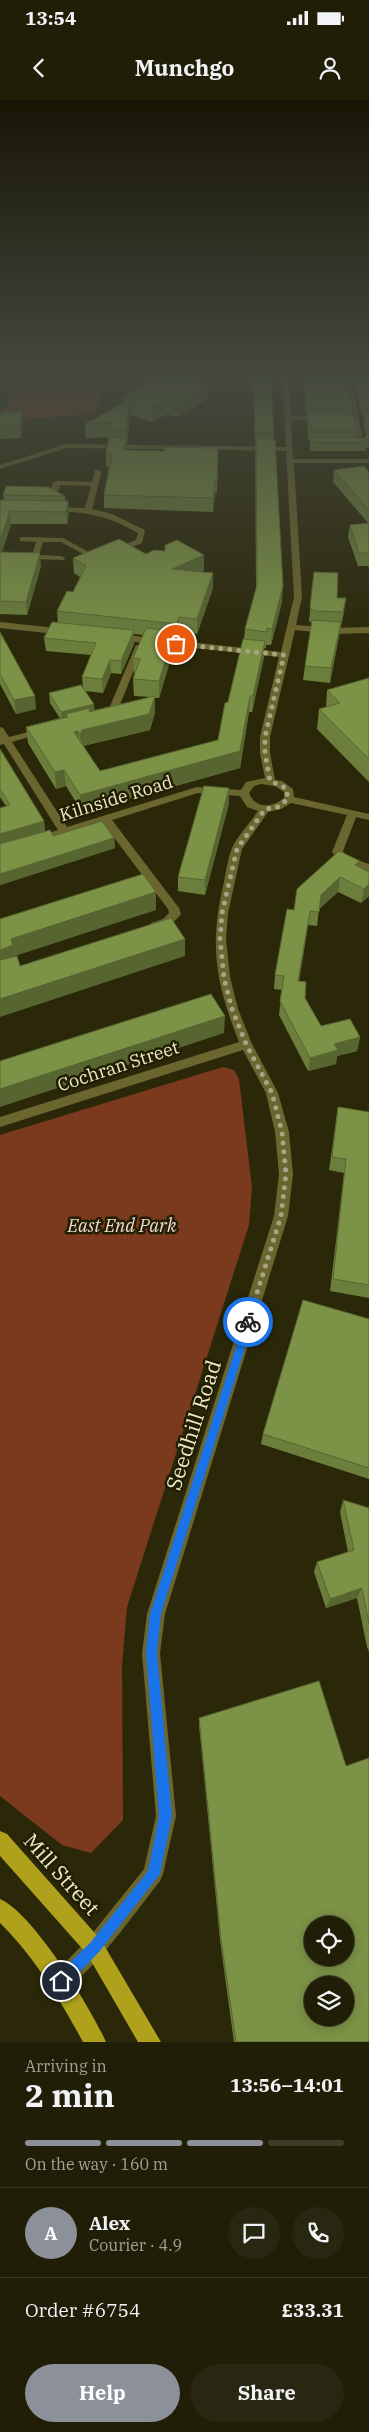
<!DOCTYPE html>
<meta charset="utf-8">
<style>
body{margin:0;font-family:"IBM Plex Serif",serif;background:#282711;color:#f1f3f6;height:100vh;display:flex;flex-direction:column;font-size:19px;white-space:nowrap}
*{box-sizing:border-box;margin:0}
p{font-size:16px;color:#a2a29b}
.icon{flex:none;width:28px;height:28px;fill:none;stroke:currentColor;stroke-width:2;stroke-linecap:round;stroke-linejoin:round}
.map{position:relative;height:1942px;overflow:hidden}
.drawer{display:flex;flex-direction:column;background:#201e07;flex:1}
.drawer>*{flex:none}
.buttons{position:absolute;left:304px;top:1816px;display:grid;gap:10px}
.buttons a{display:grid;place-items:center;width:50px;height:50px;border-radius:50%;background:#201e07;box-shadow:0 2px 12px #0003,0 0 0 1px #3d3c28;font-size:25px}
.pin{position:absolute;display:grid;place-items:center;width:42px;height:42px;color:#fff;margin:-21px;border:2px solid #fff;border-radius:50%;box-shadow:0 1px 5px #0007}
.courier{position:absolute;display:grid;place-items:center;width:50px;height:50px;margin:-25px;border:4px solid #1a73e8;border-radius:50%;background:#fff;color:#222;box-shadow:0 1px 6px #0007}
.summary em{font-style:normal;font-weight:700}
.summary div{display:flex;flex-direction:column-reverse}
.summary{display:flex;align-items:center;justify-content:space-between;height:85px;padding:0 25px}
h1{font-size:32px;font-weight:700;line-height:38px}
.bar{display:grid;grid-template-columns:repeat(4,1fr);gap:8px 5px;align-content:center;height:60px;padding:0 25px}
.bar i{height:6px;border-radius:4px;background:#3d3c28}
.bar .active{background:#8c9099}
.bar p{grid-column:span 4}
.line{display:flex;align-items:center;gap:12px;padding:0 25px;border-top:1px solid #3d3c28}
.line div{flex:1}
.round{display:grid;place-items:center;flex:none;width:52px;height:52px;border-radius:26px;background:#282711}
.primary-button{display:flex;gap:10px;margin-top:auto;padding:10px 25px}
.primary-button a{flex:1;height:58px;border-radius:30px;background:#8c9099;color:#fff;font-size:20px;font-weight:700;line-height:58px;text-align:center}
.primary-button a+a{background:#282711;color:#f1f3f6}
.status{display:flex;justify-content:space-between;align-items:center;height:35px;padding:0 25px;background:#201e07;direction:ltr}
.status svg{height:14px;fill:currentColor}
header{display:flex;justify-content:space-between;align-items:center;height:65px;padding:0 25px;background:#201e07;font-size:22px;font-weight:700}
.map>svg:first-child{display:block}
</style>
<div class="status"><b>13:54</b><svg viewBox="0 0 49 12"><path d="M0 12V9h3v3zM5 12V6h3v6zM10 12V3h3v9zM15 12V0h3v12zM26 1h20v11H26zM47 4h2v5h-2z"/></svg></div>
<header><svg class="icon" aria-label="back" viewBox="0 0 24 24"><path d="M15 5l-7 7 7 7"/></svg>Munchgo<svg class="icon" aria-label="person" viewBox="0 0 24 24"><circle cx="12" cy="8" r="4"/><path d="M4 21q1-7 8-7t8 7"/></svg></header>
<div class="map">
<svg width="369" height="1942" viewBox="0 0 369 1942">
<rect width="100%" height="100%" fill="#2b2809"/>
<g fill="#7b391d">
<polygon points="0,276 223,276 223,286 102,286 95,314 0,321 0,312 17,293 0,293"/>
<polygon points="223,967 234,970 239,979 252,1088 249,1125 127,1507 122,1566 123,1720 91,1753 62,1745 0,1696 0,1035"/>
</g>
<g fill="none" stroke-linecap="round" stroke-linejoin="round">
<g fill="#6b652f" fill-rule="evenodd">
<path d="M 282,276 L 288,276 L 291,316 L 322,316 L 325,318 L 322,320 L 291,320 L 293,359 L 369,359 L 369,363 L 294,363 L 302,497 L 296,525 L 333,528 L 369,527 L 369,533 L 333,534 L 295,530 L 270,637 L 270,653 L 275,680 L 282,681 L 293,689 L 294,697 L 369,714 L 369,720 L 356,717 L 343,751 L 348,757 L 369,764 L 369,772 L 340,761 L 332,752 L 347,715 L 291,703 L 281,709 L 268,712 L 242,749 L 228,813 L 226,839 L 230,877 L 238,909 L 252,944 L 278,993 L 289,1032 L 293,1074 L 288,1116 L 165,1514 L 160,1553 L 176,1716 L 163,1774 L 160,1781 C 140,1806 87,1881 61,1891 L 54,1888 L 51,1881 L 54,1874 L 87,1840 L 144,1769 L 156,1716 L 142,1553 L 147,1514 L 274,1116 L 279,1074 L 275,1032 L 266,993 L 243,950 L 0,1027 L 0,1017 L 239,942 C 215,881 209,845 224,782 C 226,771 228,758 232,748 C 238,735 250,723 258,711 L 247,707 L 240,696 L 198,693 L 112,720 L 179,808 L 181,814 C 174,823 163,832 151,829 L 149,826 L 151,823 L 163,819 L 169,813 L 168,809 L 103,723 L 41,742 L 33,742 L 33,738 L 58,730 L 4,644 L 0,645 L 0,627 L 3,628 L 9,637 L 44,628 L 49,631 L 12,642 L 67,727 L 197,687 L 241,690 L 246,682 L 265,678 L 260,653 L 260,637 L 279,557 L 117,540 L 113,537 L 117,534 L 281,552 L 294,497 L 286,351 L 67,348 L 0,369 L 0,365 L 66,344 L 286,347 ZM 261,684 L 275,686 L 284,692 L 284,698 C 272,708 255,709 249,693 L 254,686 Z"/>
<polygon points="343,276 353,285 364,344 350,345 347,343 358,341 347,286 342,280 331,282 328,280"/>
<path d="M 95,369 L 102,371 L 92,409 L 112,414 L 145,430 L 142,443 L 96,461 L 61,442 L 43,442 L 39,455 L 61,456 L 65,458 L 64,460 L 31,459 L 36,442 L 20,441 L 20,437 L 63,438 L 96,456 L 136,440 L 138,433 C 108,416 88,412 54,411 L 50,409 L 54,407 L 85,408 L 91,386 L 60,385 L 58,392 L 51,390 L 53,383 L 57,381 L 92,382 Z"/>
<polygon points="0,522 65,529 69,532 65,535 0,528"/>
<polygon points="136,545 143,547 116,615 111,618 101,618 101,614 107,613"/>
</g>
<g fill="#afa11c" fill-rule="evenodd">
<polygon points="0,1731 7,1734 101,1840 161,1942 138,1942 87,1854 0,1756"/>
<path d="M 0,1799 C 33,1813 91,1908 106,1942 L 83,1942 C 59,1898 36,1859 0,1823 Z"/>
</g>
</g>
<g fill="#6b7e3c" fill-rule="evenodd">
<path d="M 249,276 L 273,276 L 273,288 L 271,288 L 282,502 L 271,545 L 266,545 L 266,548 L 264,548 L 264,557 L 252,612 L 249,612 L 240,668 L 82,712 L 66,686 L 56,689 L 28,643 L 26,627 L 60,618 L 50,603 L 49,593 L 83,588 L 82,577 L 91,555 L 46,551 L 44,538 L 58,523 L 57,511 L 73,492 L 80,477 L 74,473 L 73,458 L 146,454 L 204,455 L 204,470 L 200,472 L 213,473 L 213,488 L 197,534 L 179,532 L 177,539 L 174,539 L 174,548 L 159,598 L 155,598 L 155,612 L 150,630 L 83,646 L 100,671 L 218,640 L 244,539 L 245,529 L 256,488 L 255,345 L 253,288 L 249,288 ZM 134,534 L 143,535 L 133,558 L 134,575 L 133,579 L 134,596 L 150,597 L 95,610 L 85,591 L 103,593 L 111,573 L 121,574 L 134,544 Z"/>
<polygon points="303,276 344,276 352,307 351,314 357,330 356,338 364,338 366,336 363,323 364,316 362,315 355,285 344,276 369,276 369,348 366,348 366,351 310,351 310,340 308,340 307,322 307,314 306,314"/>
<polygon points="123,296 208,299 177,317 167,314 152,322 130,315 127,343 126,343 126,350 164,351 218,348 217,393 215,393 213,412 104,408 104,395 109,367 106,367 106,353 109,337 86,338 85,324 123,303"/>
<polygon points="0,312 23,323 21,338 0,339"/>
<polygon points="334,370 369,372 369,468 368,466 358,466 348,437 350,425 368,423 333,382"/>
<polygon points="3,395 65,396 65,401 68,401 69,413 67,424 11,424 2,452 41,466 27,515 0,514 0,400 4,400"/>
<polygon points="314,472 337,498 344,512 341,526 339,536 330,583 303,580 305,566 312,523 309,521"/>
<polygon points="0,532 36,609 16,614 0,584"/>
<polygon points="369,578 369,682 317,629 319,609 326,607 327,590"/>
<polygon points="0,649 44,721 45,731 53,736 114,738 115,748 0,785 6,706 0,697"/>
<polygon points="229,703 205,795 178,791 178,777"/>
<polygon points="360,761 359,767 369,772 369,796 361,803 338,792 319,809 317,826 308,825 299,881 305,898 321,926 360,937 357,951 337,956 336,964 308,971 279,915 282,890 274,889 275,875 294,810"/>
<polygon points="338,1007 369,1012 369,1198 330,1191 344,1073 329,1070"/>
<polygon points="369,1219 369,1379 261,1344 263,1334"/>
<polygon points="343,1400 369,1408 369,1552 367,1547 357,1498 326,1508 314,1472 317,1462 348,1452 340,1412"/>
<polygon points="199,1618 369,1942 234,1942 220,1840 199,1625"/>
</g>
<g fill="#576631">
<polygon points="209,285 208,299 177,317 177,303"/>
<polygon points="166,300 167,314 152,322 152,308"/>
<polygon points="130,301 130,315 127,343 126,329"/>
<polygon points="22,312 23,323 21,338 20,327"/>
<polygon points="215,380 215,393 213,412 213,398"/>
<polygon points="68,401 69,413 67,424 66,412"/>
<polygon points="10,411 11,424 0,458 0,440"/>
<polygon points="40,453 41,466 27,515 26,502"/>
<polygon points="204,455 204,470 173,484 172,469"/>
<polygon points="213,473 213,488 197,534 197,519"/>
<polygon points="283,486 282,502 271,545 272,529"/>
<polygon points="346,498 344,512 341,526 343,512"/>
<polygon points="179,517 179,532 177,539 177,524"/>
<polygon points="341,522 339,536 330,583 331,568"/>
<polygon points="134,530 134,544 121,574 121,561"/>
<polygon points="174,531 174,548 159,598 159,581"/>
<polygon points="265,541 264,557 252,612 253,596"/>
<polygon points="110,560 111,573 103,593 102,579"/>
<polygon points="35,596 36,609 16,614 14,600"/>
<polygon points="155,596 155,612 150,630 83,646 82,651 80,635 82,630"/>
<polygon points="250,596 249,612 240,668 82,712 80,695 240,651"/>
<polygon points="94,604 95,614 66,614 67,621 62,622 61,612"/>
<polygon points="78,631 79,647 74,632"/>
<polygon points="64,670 66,686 56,689 55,672"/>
<polygon points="229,688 229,703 205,795 205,780"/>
<polygon points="44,721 45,732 0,745 0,734"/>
<polygon points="114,738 115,748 0,785 0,774"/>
<polygon points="360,761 358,776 355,765"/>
<polygon points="340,777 338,792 319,809 321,795"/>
<polygon points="369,784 369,796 361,803 364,789"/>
<polygon points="156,792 156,810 15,856 16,862 0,868 0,850 11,839"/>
<polygon points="310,811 308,825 297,895 298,881"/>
<polygon points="185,839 185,856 0,917 0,899"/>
<polygon points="225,916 224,933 0,1007 0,989"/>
<polygon points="360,937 357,951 337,956 336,964 308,971 310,958 334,944"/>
<polygon points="362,1488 357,1498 326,1508 330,1499"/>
</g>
<g fill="#7c9246" stroke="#576631" fill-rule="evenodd">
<polygon points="168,276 175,276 209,285 177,303 166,300 152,308 130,301 126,329 111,329 112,324 115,323 85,324 131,299 123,296 160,277"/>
<polygon points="250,276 273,276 273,277 271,277 274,333 255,333 254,277 250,277"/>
<polygon points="304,276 326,276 328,277 333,276 344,276 346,279 352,307 307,306"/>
<polygon points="355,276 369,276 369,308 362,307 356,277"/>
<polygon points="0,312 22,312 20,327 0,327"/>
<polygon points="307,313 353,314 357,330 309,330"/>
<polygon points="369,314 369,339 364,339 367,343 310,342 310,338 364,338 368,334 364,315"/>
<polygon points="109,337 126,338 124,350 164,351 165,347 218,348 217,380 215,380 213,398 104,395 112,354 106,353"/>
<polygon points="256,337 275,339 283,486 272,529 267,528 267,532 245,529 257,485"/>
<polygon points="364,366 369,372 369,410 334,370"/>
<polygon points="6,386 48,387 65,396 3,395"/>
<polygon points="0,400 68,401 66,412 10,411 0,440"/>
<polygon points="369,423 369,453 359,453 350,425"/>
<polygon points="119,439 146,454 154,450 165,451 165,445 177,440 204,455 172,469 213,473 197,519 179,517 177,524 57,511 67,491 73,492 86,466 73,458"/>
<polygon points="0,452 40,453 26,502 0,501"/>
<polygon points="314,472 338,473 337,498 346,498 343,512 314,511 310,507"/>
<polygon points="312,520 341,522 331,568 305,566"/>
<polygon points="52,522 134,530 121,561 110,560 102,579 82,577 96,543 44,538"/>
<polygon points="146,528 174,531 159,581 133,579 140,559 133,558"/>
<polygon points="0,532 35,596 14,600 0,574"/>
<polygon points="243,539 265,541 253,596 250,596 240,651 80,695 64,670 55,672 26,627 68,617 66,614 90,608 89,612 155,596 149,614 82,630 80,635 78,631 74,632 100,671 218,640 225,603 228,602"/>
<polygon points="369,578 369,659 319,609 340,603 327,590"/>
<polygon points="81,585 94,604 61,612 49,593"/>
<polygon points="0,649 44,721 0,734 0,708 10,705 0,689"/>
<polygon points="204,686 229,688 205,780 178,777"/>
<polygon points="102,721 114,738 0,774 0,744 50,730 53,736"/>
<polygon points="339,751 360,761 355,765 369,772 369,784 364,789 340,777 321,795 319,812 310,811 298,881 306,882 305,898 321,926 350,919 360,937 334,944 338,950 310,958 280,901 284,876 275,875 287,809 294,810 297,789"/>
<polygon points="143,774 156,792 11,839 13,845 0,850 0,819"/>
<polygon points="171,818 185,839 0,899 0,860 17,856 20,866"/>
<polygon points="211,894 225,916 0,989 0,961"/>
<polygon points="338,1007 369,1012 369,1185 333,1179 346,1059 332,1057"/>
<polygon points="303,1200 369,1219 369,1368 263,1334"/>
<polygon points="343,1400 369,1408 369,1524 362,1488 330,1499 317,1462 354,1450"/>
<path d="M 319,1581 L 346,1666 L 369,1658 L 369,1942 L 236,1942 L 221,1839 L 199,1618 ZM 312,1825 L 345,1825 L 345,1858 L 312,1858 ZM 312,1885 L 345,1885 L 345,1918 L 312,1918 Z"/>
</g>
<linearGradient id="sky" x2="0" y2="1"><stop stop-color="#181605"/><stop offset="0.5" stop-color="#44483e"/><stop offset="1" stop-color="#44483e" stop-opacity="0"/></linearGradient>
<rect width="369" height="548" fill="url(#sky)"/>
<polygon fill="#1a73e8" points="248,1217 253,1222 161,1514 157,1553 172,1716 160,1774 99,1852 66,1886 61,1888 56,1886 54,1881 56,1876 90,1843 148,1771 159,1716 146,1553 150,1514 244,1222"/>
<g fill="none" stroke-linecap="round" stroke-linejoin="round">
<polyline stroke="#a8a587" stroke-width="5" stroke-dasharray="0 9" points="176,544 284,555 265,637 265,653 270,681 286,688 288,699 278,707 265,709 237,749 222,813 220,839 224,878 232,909 246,944 272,993 282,1032 286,1074 281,1116 248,1222"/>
</g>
<g text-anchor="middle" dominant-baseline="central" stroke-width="5" stroke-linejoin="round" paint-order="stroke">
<g font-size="18" fill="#ece9cb" stroke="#221e01">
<text transform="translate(116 698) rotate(-17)">Kilnside Road</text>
<text transform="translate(118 966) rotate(-18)">Cochran Street</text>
</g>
<g font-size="18" font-style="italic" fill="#f0dbd2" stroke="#221e01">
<text x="122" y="1125">East End Park</text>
</g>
<g font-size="21" fill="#ece9cb" stroke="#221e01">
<text transform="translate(193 1325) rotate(-72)">Seedhill Road</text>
<text transform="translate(62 1774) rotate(48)">Mill Street</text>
</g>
</g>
</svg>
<div class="buttons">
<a><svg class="icon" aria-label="locate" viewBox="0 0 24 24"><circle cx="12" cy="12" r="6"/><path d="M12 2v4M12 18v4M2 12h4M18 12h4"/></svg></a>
<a><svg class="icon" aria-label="layers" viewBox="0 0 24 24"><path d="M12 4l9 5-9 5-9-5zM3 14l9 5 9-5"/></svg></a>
</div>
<div class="pin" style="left:176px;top:544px;background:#ea580c"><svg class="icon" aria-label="bag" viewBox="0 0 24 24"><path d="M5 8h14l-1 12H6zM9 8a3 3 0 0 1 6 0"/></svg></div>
<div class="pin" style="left:61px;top:1881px;background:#1f2937"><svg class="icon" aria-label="home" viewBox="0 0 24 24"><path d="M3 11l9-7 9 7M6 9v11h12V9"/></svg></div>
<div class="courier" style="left:248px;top:1222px"><svg class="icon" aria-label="bike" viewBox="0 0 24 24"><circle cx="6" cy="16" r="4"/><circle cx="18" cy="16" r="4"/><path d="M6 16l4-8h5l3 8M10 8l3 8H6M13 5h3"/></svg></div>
</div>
<section class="drawer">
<div class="summary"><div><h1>2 min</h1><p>Arriving in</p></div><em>13:56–14:01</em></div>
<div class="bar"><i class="active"></i><i class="active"></i><i class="active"></i><i></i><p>On the way · 160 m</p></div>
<div class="line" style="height:90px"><b class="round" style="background:#8c9099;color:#fff">A</b><div><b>Alex</b><p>Courier · 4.9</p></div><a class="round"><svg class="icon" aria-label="chat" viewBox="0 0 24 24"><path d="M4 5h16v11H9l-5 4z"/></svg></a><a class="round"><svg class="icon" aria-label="phone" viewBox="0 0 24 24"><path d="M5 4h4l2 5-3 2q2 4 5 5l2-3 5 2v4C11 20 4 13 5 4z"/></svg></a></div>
<div class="line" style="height:65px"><div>Order #6754</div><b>£33.31</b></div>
<div class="primary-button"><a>Help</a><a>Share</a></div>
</section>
